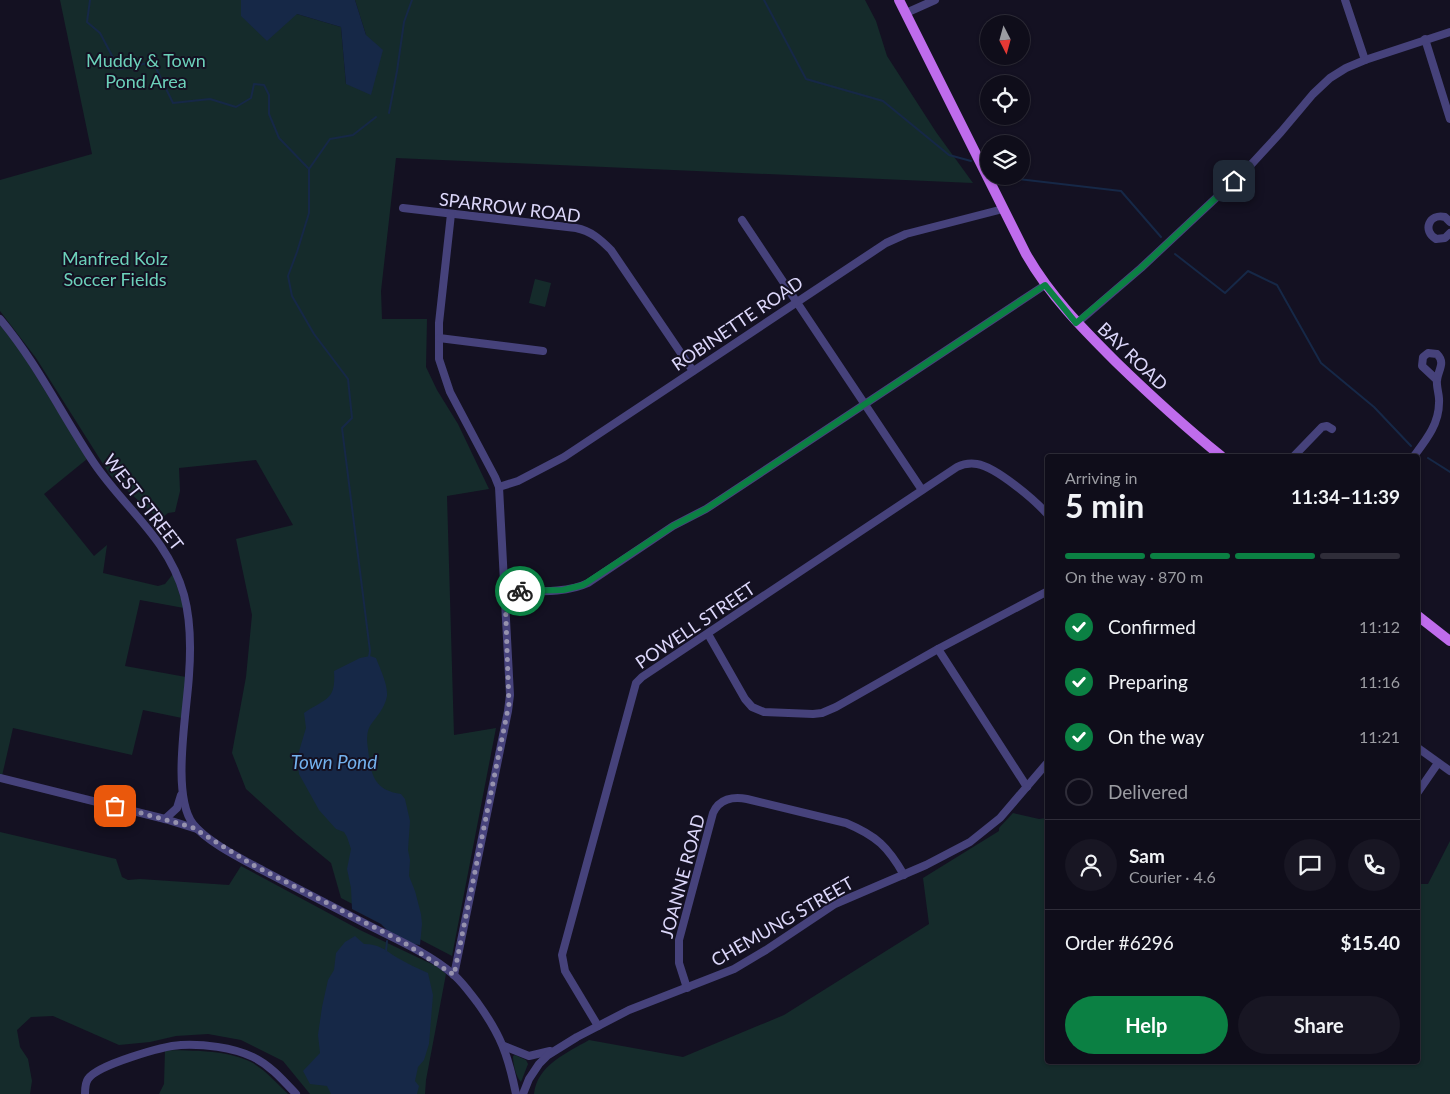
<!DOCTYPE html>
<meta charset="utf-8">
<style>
body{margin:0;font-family:Lato,sans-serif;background:#181623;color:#f1f3f6;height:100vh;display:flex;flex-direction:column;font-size:19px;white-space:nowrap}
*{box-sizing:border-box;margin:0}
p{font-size:16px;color:#9b9ca2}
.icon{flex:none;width:28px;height:28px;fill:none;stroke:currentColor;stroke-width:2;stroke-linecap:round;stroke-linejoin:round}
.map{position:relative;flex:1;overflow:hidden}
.drawer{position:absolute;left:1045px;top:454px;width:375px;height:610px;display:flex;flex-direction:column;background:#0f0d1a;border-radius:5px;box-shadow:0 1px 4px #0004,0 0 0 1px #2f2d39}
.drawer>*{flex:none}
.needle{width:32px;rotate:174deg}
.controls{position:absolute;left:980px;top:15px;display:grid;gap:10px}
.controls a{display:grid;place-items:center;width:50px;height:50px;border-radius:50%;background:#0f0d1a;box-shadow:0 1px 4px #0004,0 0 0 1px #2f2d39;font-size:25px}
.pin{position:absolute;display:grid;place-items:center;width:42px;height:42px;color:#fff;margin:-21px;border-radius:10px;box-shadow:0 2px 8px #0006}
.courier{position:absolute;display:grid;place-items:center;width:50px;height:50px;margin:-25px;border:4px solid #0b8043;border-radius:50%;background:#fff;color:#222;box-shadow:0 1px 6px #0007}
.head em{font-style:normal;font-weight:700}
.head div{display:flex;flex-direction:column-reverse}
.head{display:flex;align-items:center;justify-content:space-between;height:85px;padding:0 20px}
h1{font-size:32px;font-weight:700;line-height:38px}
.bar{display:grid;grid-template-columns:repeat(4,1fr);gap:8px 5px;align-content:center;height:60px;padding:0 20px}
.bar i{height:6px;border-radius:4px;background:#2f2d39}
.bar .selected{background:#0b8043}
.bar p{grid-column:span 4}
.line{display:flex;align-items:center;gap:12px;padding:0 20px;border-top:1px solid #2f2d39}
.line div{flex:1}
.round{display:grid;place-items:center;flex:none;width:52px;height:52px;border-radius:26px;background:#181623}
ol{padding:0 20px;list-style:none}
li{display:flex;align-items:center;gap:15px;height:55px}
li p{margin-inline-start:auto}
li .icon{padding:5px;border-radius:50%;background:#0b8043;color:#fff;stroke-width:4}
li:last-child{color:#9b9ca2}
li i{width:28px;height:28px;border:2px solid #2f2d39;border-radius:50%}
.action{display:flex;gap:10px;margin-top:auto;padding:10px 20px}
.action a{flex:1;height:58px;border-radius:30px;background:#0b8043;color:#fff;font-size:20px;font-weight:700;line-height:58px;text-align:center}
.action a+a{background:#181623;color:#f1f3f6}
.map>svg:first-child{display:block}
</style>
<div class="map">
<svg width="1450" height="1094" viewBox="0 0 1450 1094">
<rect width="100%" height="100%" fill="#141122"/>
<g fill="#152b2b">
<polygon points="60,0 241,0 241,16 297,14 341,27 346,84 366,35 355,0 865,0 876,21 887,56 936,132 973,183 396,158 381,291 382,319 427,319 426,367 437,390 458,424 489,489 447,496 454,735 496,728 452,956 341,898 331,863 297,835 246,789 232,753 246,677 252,615 236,539 293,525 256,460 179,468 180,491 175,512 168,513 160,520 110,475 36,358 0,311 0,180 92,154"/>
<polygon points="535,279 551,283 545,307 529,303"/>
<polygon points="0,325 20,350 87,459 44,494 94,556 107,545 103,573 158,586 165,584 173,574 184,608 140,600 125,666 186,677 182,718 143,710 132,755 13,728 2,776 0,775"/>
<path d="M 1013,813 L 1039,819 L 1047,818 L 1048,1061 L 1418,1061 L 1418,884 L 1428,884 L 1450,841 L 1450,1094 L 534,1094 C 537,1065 567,1053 589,1040 L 683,1057 L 784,1015 L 929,924 L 923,878 L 999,831 L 999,828 Z"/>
<polygon points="0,832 116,859 122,877 128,880 140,879 229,885 241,866 360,930 440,968 446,974 426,1080 425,1094 310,1094 283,1061 241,1040 208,1034 176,1036 150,1042 119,1045 53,1016 31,1017 17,1030 20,1047 28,1059 32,1081 30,1094 0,1094"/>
<path d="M 165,1050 C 193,1051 226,1049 253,1063 C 266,1071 277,1083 288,1094 L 159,1094 L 164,1084 Z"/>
<path d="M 515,1055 L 526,1060 L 528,1064 L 521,1082 C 516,1077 513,1064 513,1056 Z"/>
</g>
<g fill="#162847">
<polygon points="241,0 355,0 366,35 383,50 371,95 346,84 341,27 297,14 267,41 241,16"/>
<path d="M 370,656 L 376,658 C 380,669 388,684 387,696 C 385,708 376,717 370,726 C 366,733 367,742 368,749 C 371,774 373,790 401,794 L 405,799 L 410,821 L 408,850 L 410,860 L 409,876 L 415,891 L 421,914 L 422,924 L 420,945 L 413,944 L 390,933 L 381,924 L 352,909 L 351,888 L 347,869 L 351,849 L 347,837 L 344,832 L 336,829 L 319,810 L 299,774 L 297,758 L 306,728 L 304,713 C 327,698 336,700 334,671 L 360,658 Z"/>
<path d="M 355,936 L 364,944 C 378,944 384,949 396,957 C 406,963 417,968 428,973 L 433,995 L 429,1044 L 424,1060 L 418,1067 L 415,1081 L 419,1086 L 417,1094 L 331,1094 L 327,1086 L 310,1084 L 303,1071 L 320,1053 L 318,1035 L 322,1007 L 328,980 L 334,970 L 336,953 L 345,942 Z"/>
</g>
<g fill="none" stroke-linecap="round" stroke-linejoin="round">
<g stroke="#162847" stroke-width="2">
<polyline points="90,0 87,22 100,33 119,69 153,62 173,103 210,99 236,107 251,98 254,84 264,85 269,95 269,114 279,138 309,169"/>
<polyline points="764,0 806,79 883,101 949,155 971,161"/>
<polyline points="389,113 397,71 404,22 412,0"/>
<polyline points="1009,176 1009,178 1121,191 1161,237"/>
<polyline points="1175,254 1225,293 1248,271 1277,285 1321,363 1374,407 1411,446"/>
<polyline points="1428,458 1450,472"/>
<polyline points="369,657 370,651 342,428 352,418 348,379 314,334 292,296 288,276 297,252 309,213 309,169 330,139 353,135 376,117"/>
<polyline points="386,951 387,941"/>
</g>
<g stroke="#46427b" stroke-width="8">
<polyline points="1345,0 1365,60"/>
<polyline points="906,13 935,0"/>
<polyline points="1425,39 1450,119"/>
<path d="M 403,208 L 576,228 C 591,231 600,239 611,250 L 693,371"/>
<polyline points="451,214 439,323 439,359 450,392 495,477 499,487 510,695 508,711 454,975"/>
<polyline points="742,220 922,490"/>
<path d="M 1450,222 L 1445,217 C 1429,213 1422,231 1436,239 L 1445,238 L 1450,233"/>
<path d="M 0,319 C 37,363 62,415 94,463 C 125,509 168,538 184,595 C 191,621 191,648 189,675 C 187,712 171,795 193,824 C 207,842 244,860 264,871 C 300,890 336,908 372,927 C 400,941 431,955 454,975 C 463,983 470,993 477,1002 C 501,1035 508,1055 516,1094"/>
<polyline points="1077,323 1141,268 1247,169 1281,132 1313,94 1330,78 1346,68 1365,60 1450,32"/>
<polyline points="439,338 543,351"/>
<polyline points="1294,456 1322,427 1327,426 1332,429"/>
<path d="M 1414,456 C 1426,440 1439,424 1439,403 C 1440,396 1436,387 1437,380 C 1438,370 1446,363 1437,354 L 1428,353 L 1423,357 L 1422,366 L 1437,380"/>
<polyline points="499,487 518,481 564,457 886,243 906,234 1003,209"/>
<path d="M 505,592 C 530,591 565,594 588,583 L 673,526 L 706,509 L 1045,285"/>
<polyline points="708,634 745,699 752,707 764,712 813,714 822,713 836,707 938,649 1048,591"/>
<polyline points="938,649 1027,787"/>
<polyline points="1418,748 1450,771"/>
<polyline points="0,778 165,819 197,829"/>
<polyline points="1418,792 1438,763"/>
<polyline points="165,819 177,808 181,795"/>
<path d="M 687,988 L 679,963 L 679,940 L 713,813 C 719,799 733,796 747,799 L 846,823 C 877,836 888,847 904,875"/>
<path d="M 598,1026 L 565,971 L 562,955 L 636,683 L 642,677 L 957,467 C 963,464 970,463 977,464 C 996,467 1035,500 1048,515"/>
<polyline points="504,1046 529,1056 550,1051"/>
<path d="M 85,1094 C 85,1089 85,1083 88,1079 C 97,1065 163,1046 181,1045 C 203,1044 232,1047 253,1057 C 270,1065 283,1080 296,1094"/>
<polyline points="523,1094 529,1079 539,1064 548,1055 577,1037 629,1010 734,969 766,950 835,904 926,865 970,842 1000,818 1048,762"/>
</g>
<g stroke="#bf6cec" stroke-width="10">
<path d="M 899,0 L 1026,254 C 1050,296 1082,328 1116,362 C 1150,395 1184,426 1221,456"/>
<polyline points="1418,616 1450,641"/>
</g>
</g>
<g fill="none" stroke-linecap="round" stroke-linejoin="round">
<polyline stroke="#9692ae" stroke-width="5" stroke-dasharray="0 9" points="115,806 192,827 253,865 403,942 454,975 509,704 505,592 520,591"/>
<polyline stroke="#0b8043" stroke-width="6" points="520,591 563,590 583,585 673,526 706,509 1045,285 1076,323 1141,268 1234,181"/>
</g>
<g text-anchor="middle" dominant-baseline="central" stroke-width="4" stroke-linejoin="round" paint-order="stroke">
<g font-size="18" fill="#6cd1ba" stroke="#141122">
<text x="146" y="60">Muddy &amp; Town<tspan x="146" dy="21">Pond Area</tspan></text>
<text x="115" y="258">Manfred Kolz<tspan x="115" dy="21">Soccer Fields</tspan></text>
</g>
<g font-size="18" fill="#dcd7fa" stroke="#141122">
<text transform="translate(510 207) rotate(7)">SPARROW ROAD</text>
<text transform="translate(737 323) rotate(-34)">ROBINETTE ROAD</text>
<text transform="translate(1133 356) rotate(44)">BAY ROAD</text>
<text transform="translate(144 502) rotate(52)">WEST STREET</text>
<text transform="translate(695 625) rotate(-34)">POWELL STREET</text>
<text transform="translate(682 876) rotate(-75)">JOANNE ROAD</text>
<text transform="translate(782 921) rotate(-30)">CHEMUNG STREET</text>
</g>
<g font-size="19" font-style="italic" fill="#73b1ed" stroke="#141122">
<text x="334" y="761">Town Pond</text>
</g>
</g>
</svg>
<div class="controls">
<a><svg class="needle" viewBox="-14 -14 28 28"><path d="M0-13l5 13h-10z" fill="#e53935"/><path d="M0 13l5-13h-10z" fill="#9b9ca2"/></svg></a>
<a><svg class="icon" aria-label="locate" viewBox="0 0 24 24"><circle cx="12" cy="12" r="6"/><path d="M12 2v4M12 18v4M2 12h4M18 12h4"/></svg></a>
<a><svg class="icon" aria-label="layers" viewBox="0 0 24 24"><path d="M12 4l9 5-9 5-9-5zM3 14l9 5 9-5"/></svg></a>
</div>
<div class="pin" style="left:115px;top:806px;background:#ea580c"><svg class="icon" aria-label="bag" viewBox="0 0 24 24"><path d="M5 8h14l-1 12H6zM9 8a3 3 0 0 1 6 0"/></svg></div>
<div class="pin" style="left:1234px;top:181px;background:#1f2937"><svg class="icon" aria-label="home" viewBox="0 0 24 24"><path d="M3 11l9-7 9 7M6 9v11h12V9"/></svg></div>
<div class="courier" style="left:520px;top:591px"><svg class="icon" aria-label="bike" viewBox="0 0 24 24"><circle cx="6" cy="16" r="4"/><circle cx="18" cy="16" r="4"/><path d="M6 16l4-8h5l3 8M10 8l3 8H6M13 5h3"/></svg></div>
<section class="drawer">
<div class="head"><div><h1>5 min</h1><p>Arriving in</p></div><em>11:34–11:39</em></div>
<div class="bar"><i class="selected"></i><i class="selected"></i><i class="selected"></i><i></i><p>On the way · 870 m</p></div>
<ol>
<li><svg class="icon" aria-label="check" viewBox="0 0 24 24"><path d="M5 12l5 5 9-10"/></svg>Confirmed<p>11:12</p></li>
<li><svg class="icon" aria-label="check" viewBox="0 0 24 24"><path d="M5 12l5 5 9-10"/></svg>Preparing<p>11:16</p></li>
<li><svg class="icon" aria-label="check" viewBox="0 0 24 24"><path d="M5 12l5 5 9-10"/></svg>On the way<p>11:21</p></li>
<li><i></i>Delivered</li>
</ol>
<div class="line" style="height:90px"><a class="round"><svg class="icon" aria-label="person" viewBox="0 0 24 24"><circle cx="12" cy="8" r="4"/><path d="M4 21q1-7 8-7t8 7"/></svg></a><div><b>Sam</b><p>Courier · 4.6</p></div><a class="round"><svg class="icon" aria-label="chat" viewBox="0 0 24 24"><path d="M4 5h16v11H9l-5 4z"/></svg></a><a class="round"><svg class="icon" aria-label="phone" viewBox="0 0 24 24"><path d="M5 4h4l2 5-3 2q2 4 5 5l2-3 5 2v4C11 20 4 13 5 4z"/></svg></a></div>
<div class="line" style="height:65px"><div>Order #6296</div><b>$15.40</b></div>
<div class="action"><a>Help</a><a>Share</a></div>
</section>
</div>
